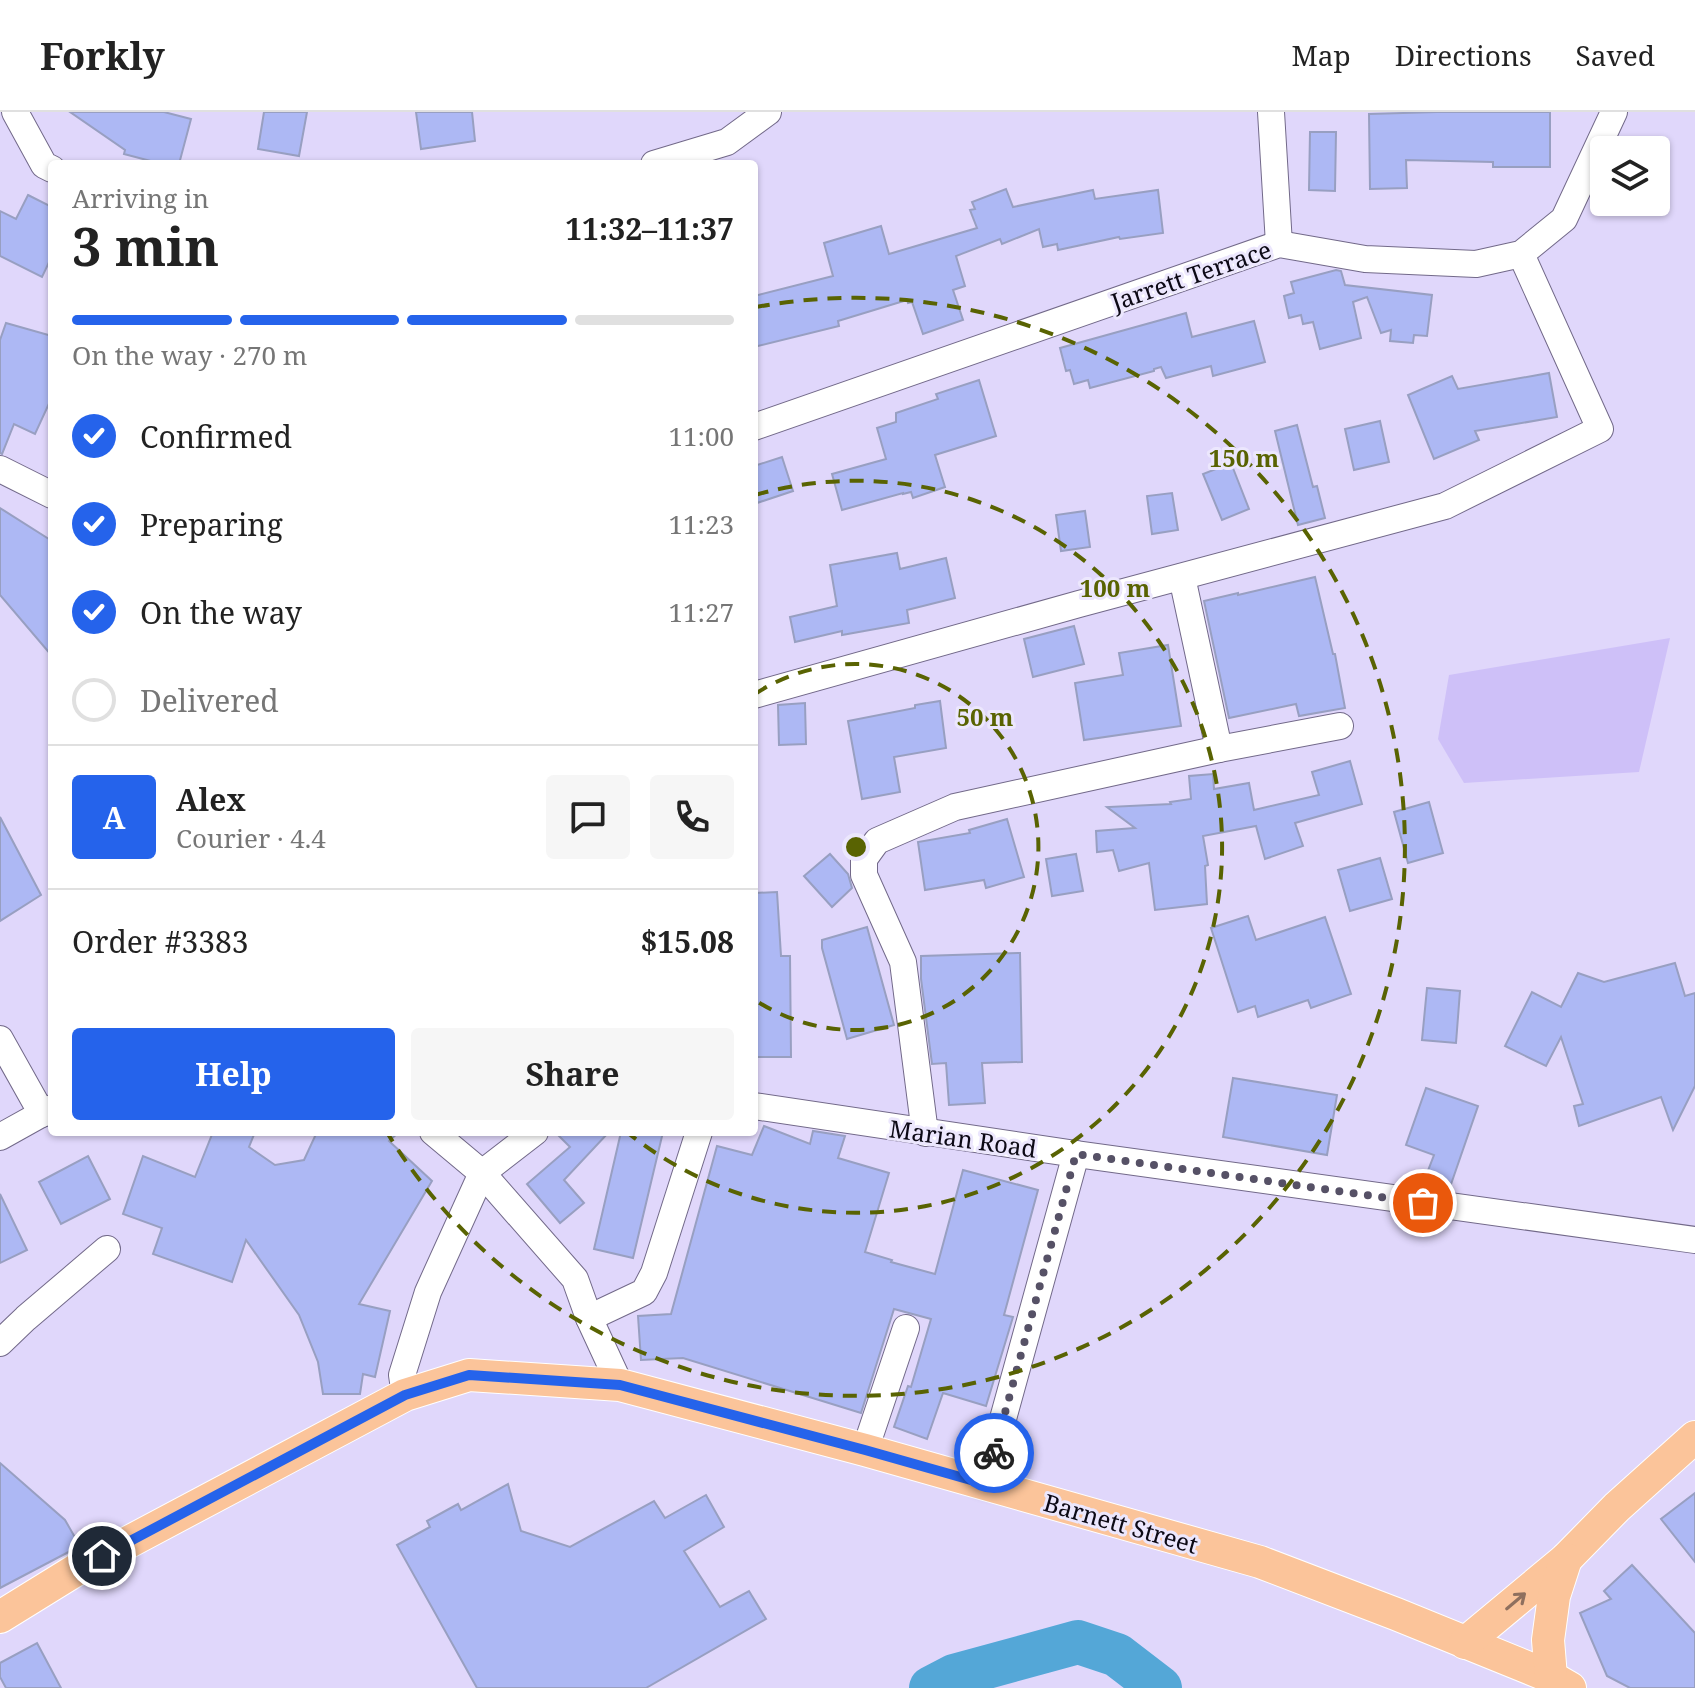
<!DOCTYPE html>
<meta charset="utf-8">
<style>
body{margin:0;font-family:"Noto Serif",serif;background:#f6f6f6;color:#222;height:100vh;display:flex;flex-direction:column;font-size:30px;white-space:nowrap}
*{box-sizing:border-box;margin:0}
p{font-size:26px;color:#767676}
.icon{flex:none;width:44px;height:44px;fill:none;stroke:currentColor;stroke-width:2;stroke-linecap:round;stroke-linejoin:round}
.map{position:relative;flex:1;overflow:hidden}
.sheet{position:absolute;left:48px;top:48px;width:710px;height:976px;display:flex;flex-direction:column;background:#fff;border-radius:8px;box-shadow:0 2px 6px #0004}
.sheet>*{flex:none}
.fabs{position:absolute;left:1590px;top:24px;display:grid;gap:16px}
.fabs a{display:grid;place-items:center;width:80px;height:80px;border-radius:8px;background:#fff;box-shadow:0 2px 6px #0004;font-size:40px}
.pin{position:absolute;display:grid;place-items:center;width:68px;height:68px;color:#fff;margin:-34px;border:4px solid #fff;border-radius:50%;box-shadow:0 2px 8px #0007}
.courier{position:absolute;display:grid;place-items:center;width:80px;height:80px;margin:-40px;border:6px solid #2563eb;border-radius:50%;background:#fff;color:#222;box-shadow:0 2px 10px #0007}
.headline em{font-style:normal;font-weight:700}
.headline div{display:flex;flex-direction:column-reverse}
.headline{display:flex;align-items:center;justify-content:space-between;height:136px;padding:0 24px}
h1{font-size:52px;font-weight:700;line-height:60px}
.bar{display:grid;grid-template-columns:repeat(4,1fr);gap:12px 8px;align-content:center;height:96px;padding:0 24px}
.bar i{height:10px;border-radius:6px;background:#e0e0e0}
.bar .selected{background:#2563eb}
.bar p{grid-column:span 4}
.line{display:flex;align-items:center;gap:20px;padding:0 24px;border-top:2px solid #e0e0e0}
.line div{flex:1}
.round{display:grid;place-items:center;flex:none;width:84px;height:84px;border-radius:8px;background:#f6f6f6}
ol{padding:0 24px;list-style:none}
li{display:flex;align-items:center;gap:24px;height:88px}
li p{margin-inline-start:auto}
li .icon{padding:8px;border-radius:50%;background:#2563eb;color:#fff;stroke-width:4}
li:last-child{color:#767676}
li i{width:44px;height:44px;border:4px solid #e0e0e0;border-radius:50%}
.action{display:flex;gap:16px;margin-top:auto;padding:16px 24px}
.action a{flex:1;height:92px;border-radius:8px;background:#2563eb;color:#fff;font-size:32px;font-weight:700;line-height:92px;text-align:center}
.action a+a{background:#f6f6f6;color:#222}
header{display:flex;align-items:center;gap:48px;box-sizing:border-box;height:112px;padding:0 40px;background:#fff;border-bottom:2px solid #e0e0e0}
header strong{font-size:38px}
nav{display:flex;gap:44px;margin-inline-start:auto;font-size:28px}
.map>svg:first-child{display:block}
</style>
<header>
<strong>Forkly</strong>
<nav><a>Map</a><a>Directions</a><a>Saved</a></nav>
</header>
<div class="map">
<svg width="1695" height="1576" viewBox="0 0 1695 1576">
<rect width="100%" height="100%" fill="#e0d7fb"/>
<polygon fill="#cec0f8" points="1670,526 1639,660 1464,671 1438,627 1449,563"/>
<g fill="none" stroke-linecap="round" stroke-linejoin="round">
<polyline stroke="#54a7d7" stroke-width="44" points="931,1576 954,1564 1078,1530 1117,1543 1160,1576"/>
</g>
<g fill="#adb8f4" stroke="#989fc1" stroke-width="2">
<polygon points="70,0 164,0 191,7 179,52 162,52 124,42 125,38"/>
<polygon points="264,0 307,0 299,44 258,37"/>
<polygon points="416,0 472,0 475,29 421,37"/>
<polygon points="1437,0 1550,0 1550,55 1493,55 1493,50 1406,48 1407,76 1370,77 1369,2"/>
<polygon points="1310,20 1336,20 1335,79 1309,78"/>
<polygon points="1006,77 1013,95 1093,78 1095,87 1158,78 1163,121 1120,127 1119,125 1058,138 1057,132 1043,135 1039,117 1002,132 1000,127 956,144 965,174 953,178 963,208 923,222 912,190 908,191 907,188 838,209 839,214 754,235 754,184 833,164 824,131 881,114 889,142 977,116 970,98 975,97 972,90"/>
<polygon points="28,83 52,95 52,144 42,165 0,144 0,99 16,107"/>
<polygon points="1336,158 1341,159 1345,173 1432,183 1427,224 1414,223 1413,231 1390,229 1391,218 1381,221 1367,185 1353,190 1361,226 1320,237 1313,210 1303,212 1301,203 1289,206 1284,184 1294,181 1291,170"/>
<polygon points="1186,201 1192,225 1254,209 1265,250 1213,264 1211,254 1166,266 1161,255 1154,257 1154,259 1090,276 1088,268 1074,272 1070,258 1066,259 1060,236"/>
<polygon points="6,211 52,224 52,285 35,322 14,312 2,342 0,341 0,228"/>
<polygon points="1549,261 1557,305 1475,319 1479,328 1434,347 1408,283 1452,264 1458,277"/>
<polygon points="979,268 996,324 935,343 945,375 913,386 911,380 903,382 903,381 842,398 832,362 886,347 877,316 896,310 896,301 938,287 936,282"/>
<polygon points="1380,309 1389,350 1354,358 1345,317"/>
<polygon points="1297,313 1313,375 1317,374 1325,406 1298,413 1275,319"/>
<polygon points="782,345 793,379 754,392 754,354"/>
<polygon points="1231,351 1249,397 1222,408 1203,362"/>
<polygon points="1172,381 1178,418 1152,422 1147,384"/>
<polygon points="0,396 52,429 52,544 0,483"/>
<polygon points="1085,399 1090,435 1061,439 1056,403"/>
<polygon points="897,441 900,457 946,446 955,486 907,498 909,511 842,523 842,519 795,530 790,505 837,494 830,453"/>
<polygon points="1315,465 1333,542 1335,542 1345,596 1299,604 1296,592 1229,606 1204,489 1238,481 1238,483"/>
<polygon points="1074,514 1084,552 1033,565 1024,527"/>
<polygon points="1168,533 1181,614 1084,628 1075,571 1123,563 1119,541"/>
<polygon points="940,589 946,636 894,645 900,680 862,687 848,609 915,596 915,593"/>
<polygon points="805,591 806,632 779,633 778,593"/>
<polygon points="1350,649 1362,692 1295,711 1303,734 1265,747 1256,714 1203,724 1208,753 1205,754 1207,792 1155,798 1149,751 1119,759 1113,738 1097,740 1096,719 1135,716 1107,695 1171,692 1170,690 1191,687 1189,664 1213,662 1214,677 1249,671 1254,698 1319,683 1312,660"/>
<polygon points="1429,690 1443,741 1408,751 1394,700"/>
<polygon points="0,705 41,783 0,809"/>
<polygon points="1007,707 1024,765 986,776 984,768 925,778 918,730 970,721 969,718"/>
<polygon points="830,742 848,762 852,776 832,795 804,764"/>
<polygon points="1076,742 1083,779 1052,784 1046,747"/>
<polygon points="1380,746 1392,787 1350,799 1338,758"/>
<polygon points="777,780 781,844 790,844 791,945 754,945 754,781"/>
<polygon points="1248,804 1256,828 1325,805 1351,882 1311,896 1308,888 1258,905 1255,894 1238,900 1211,816"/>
<polygon points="867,815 894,913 847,927 822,836 822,828"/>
<polygon points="1020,841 1022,950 982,951 985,991 949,993 946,951 932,952 921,867 921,844"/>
<polygon points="1675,851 1685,884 1695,881 1695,974 1673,1018 1661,985 1579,1014 1574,994 1583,992 1561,925 1546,954 1505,934 1532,880 1561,895 1578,861 1604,870"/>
<polygon points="1427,876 1460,879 1456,931 1422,928"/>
<polygon points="1233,966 1337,983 1327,1043 1223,1025"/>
<polygon points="1426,976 1478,994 1449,1078 1424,1069 1434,1043 1406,1033"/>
<polygon points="764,1014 810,1032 813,1019 845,1024 838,1046 889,1061 865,1140 892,1148 891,1150 935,1162 963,1058 1038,1078 1004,1203 1013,1205 986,1294 943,1281 927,1327 894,1315 908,1274 911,1275 931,1207 894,1197 861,1301 683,1246 641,1248 638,1204 671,1202 717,1034 752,1043"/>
<polygon points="213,1020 255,1020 249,1035 275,1053 304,1048 316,1022 322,1020 399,1020 389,1029 432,1069 359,1192 390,1199 375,1265 363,1262 360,1282 323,1282 318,1250 299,1203 246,1128 232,1170 153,1142 162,1116 123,1102 143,1044 195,1065"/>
<polygon points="555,1020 609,1020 564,1068 584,1091 560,1111 527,1072 570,1035"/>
<polygon points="621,1020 663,1020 633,1146 594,1137"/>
<polygon points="88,1044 110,1087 61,1112 39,1070"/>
<polygon points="0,1082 27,1138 0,1151"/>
<polygon points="0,1351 65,1408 80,1434 0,1476"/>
<polygon points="508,1372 521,1419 570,1435 654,1389 665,1406 706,1383 724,1415 684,1439 720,1495 749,1479 766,1507 646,1576 477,1576 397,1433 430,1415 427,1409 458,1392 461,1398"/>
<polygon points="1695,1381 1695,1450 1661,1407"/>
<polygon points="1632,1453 1695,1521 1695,1576 1630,1576 1607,1564 1580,1501 1611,1487 1604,1479"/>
<polygon points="37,1531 61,1576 6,1576 0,1565 0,1551"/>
</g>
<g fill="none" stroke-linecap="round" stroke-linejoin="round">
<defs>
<g id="minor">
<polyline points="15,0 44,53 52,57"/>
<polyline points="1271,0 1279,132"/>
<polyline points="654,52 727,30 768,0"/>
<polyline points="754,315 1279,132 1365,147 1476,152 1521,142 1564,107 1614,0"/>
<polyline points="0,357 52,383"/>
<polyline points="1182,465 1219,637"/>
<polyline points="754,583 1079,492 1445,394 1600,317 1521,142"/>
<polyline points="0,927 42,1002"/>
<polyline points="754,994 1076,1042 1695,1128"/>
<polyline points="433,1020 482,1061 575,1167 589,1206 620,1273"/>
<polyline points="925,1021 903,850 864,763 864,747 877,729 955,695 1219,637 1340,614"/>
<polyline points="0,1025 52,996"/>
<polyline points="589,1206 644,1180 654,1161 699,1020"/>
<polyline points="0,1231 26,1206 107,1137"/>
<polyline points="405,1283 402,1263 428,1180 482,1061 535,1020"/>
<polyline points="865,1338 906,1216"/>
<polyline points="985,1372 1076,1042"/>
</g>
<g id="major">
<polyline points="0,1505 76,1458 405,1283 469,1263 620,1273 865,1338 1260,1450 1396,1502 1551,1565 1570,1576"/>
<polyline points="1465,1531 1566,1447 1617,1395 1695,1325"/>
<polyline points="1551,1565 1548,1528 1554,1484 1566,1447"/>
</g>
</defs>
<use href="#minor" stroke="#726989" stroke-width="28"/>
<use href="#major" stroke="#fff" stroke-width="34"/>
<use href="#minor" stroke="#fff" stroke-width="26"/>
<use href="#major" stroke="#fbc49a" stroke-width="32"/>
</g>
<defs><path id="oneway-shaft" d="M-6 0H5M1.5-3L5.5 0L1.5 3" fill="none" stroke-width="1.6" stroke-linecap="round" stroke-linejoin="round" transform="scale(2)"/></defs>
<use stroke="#8f705e" href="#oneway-shaft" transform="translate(1516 1489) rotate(-40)"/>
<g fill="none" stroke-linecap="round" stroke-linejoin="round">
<polyline stroke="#565166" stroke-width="8" stroke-dasharray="0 14.4" points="994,1341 1076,1042 1423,1091"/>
<polyline stroke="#2563eb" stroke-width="10" points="102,1444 405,1283 469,1263 620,1273 865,1338 985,1372 994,1341"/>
</g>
<g fill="none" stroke="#596302" stroke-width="4" stroke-dasharray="14 10">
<path d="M755 582A183 183 0 1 1 755 888"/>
<path d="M755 383A366 366 0 1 1 628 1021"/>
<path d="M756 195A549 549 0 1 1 388 1022"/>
</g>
<g text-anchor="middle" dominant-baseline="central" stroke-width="6" stroke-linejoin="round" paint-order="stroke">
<g font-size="24" fill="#0c0915" stroke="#ece7fd">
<text transform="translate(1191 163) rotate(-19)">Jarrett Terrace</text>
<text transform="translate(963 1026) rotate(8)">Marian Road</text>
<text transform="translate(1121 1411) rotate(16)">Barnett Street</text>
</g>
</g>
<circle cx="856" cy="735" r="12" fill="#596302" stroke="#ece7fd" stroke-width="4"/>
<g font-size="24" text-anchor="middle" font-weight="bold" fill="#596302" stroke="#ece7fd" stroke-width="6" stroke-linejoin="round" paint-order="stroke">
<text x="1244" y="355">150 m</text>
<text x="1115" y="485">100 m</text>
<text x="985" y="614">50 m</text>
</g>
</svg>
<div class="fabs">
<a><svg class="icon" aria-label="layers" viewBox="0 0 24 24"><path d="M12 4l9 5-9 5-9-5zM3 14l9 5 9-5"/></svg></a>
</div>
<div class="pin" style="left:1423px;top:1091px;background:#ea580c"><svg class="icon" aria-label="bag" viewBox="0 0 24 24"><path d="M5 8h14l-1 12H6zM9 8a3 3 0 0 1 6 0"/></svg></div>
<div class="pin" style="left:102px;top:1444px;background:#1f2937"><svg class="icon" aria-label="home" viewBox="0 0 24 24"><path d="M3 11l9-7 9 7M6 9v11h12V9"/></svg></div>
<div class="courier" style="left:994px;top:1341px"><svg class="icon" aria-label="bike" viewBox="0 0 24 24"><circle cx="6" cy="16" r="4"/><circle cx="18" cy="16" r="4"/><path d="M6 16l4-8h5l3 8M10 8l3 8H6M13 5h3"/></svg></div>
<section class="sheet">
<div class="headline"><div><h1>3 min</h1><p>Arriving in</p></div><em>11:32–11:37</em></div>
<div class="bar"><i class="selected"></i><i class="selected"></i><i class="selected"></i><i></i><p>On the way · 270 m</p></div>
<ol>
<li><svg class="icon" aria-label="check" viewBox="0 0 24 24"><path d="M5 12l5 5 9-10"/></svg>Confirmed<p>11:00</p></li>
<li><svg class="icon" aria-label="check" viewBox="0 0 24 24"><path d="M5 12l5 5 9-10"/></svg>Preparing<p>11:23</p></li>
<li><svg class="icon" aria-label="check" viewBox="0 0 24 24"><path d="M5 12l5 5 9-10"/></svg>On the way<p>11:27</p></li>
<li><i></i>Delivered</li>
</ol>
<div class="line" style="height:144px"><b class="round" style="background:#2563eb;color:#fff">A</b><div><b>Alex</b><p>Courier · 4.4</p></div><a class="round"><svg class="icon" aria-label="chat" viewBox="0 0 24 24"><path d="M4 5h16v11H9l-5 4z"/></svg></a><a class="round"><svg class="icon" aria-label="phone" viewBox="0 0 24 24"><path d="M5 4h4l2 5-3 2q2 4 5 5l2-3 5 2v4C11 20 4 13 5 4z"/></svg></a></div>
<div class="line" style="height:104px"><div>Order #3383</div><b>$15.08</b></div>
<div class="action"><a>Help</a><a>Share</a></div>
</section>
</div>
